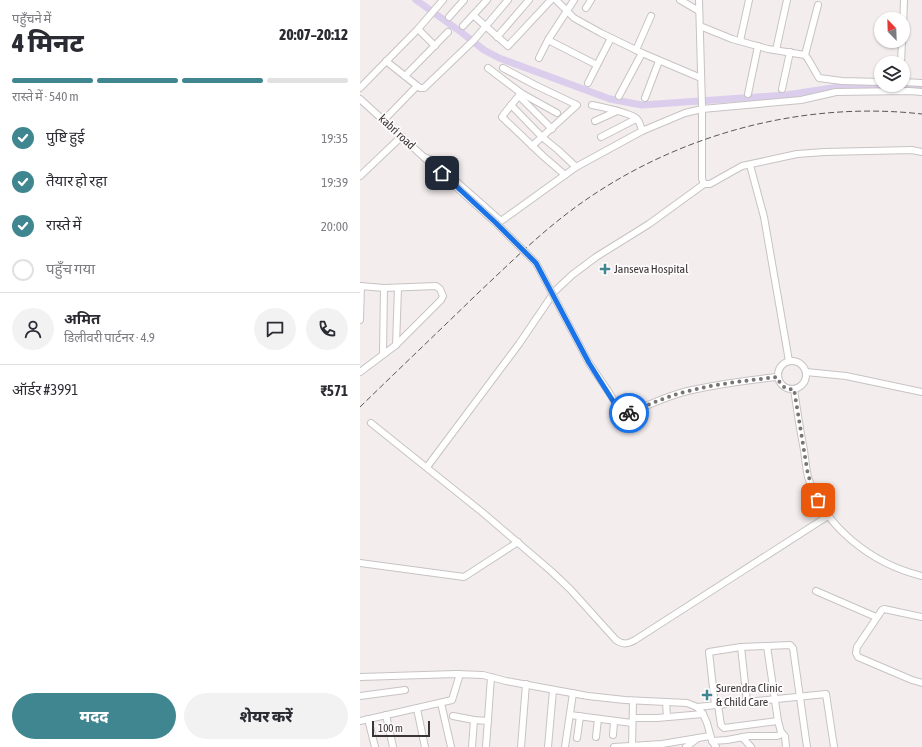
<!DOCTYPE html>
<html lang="hi">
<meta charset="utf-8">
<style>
body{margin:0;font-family:"Asap Condensed","Noto Sans Devanagari",sans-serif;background:#f2f2f3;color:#2b2b33;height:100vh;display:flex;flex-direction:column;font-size:15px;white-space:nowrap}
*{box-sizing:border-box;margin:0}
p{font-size:13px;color:#7c7c81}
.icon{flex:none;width:22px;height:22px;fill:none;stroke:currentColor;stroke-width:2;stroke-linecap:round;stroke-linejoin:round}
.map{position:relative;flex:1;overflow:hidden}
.sheet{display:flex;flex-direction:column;background:#fff;width:360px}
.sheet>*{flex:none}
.needle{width:26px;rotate:337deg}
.tools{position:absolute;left:514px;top:12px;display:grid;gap:8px}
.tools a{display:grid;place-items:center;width:36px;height:36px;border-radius:50%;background:#fff;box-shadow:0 1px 3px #0004;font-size:20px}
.scale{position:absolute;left:12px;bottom:10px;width:58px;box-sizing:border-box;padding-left:4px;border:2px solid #383536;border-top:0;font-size:11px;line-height:14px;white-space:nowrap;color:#383536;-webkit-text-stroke:3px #fffbfc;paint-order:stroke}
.pin{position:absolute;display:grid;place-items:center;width:34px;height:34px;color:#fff;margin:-17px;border-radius:8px;box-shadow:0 2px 6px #0006}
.courier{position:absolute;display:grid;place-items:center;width:40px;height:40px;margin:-20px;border:3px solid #1a73e8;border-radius:50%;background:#fff;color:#222;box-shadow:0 1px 5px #0007}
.headline em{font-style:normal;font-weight:800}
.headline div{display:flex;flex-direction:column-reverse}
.headline{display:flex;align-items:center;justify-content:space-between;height:68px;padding:0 12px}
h1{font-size:26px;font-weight:800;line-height:30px}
.bar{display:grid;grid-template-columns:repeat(4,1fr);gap:6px 4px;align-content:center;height:48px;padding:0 12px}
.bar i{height:5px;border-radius:3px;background:#e1e1e2}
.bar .current{background:#408690}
.bar p{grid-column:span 4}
.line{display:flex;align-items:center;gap:10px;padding:0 12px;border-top:1px solid #e1e1e2}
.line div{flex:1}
.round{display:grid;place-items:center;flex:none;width:42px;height:42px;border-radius:21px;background:#f2f2f3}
ol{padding:0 12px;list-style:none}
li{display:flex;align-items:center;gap:12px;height:44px}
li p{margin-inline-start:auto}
li .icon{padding:4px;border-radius:50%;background:#408690;color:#fff;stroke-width:4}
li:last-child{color:#7c7c81}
li i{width:22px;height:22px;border:2px solid #e1e1e2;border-radius:50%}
.cta{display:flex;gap:8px;margin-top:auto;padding:8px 12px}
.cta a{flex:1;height:46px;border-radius:24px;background:#408690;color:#fff;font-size:16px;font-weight:800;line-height:46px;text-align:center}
.cta a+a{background:#f2f2f3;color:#2b2b33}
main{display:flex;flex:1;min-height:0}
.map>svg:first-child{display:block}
</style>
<main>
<section class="sheet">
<div class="headline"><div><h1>4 मिनट</h1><p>पहुँचने में</p></div><em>20:07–20:12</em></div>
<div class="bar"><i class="current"></i><i class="current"></i><i class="current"></i><i></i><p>रास्ते में · 540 m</p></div>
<ol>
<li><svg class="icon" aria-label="check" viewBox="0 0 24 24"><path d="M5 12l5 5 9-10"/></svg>पुष्टि हुई<p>19:35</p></li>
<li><svg class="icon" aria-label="check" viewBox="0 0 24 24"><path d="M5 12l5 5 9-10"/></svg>तैयार हो रहा<p>19:39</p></li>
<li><svg class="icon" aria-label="check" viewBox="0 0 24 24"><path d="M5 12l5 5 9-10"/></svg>रास्ते में<p>20:00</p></li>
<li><i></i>पहुँच गया</li>
</ol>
<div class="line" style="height:72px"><a class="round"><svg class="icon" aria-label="person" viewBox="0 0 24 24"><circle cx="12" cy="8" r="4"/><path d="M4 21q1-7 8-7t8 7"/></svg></a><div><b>अमित</b><p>डिलीवरी पार्टनर · 4.9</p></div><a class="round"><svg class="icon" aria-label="chat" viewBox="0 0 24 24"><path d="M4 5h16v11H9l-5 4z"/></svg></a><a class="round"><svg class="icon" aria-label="phone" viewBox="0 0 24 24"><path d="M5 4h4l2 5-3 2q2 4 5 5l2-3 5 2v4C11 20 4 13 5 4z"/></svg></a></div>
<div class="line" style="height:52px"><div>ऑर्डर #3991</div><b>₹571</b></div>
<div class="cta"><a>मदद</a><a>शेयर करें</a></div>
</section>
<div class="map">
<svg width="562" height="747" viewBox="0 0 562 747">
<rect width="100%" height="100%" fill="#f3edee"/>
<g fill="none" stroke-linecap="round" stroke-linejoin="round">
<polyline stroke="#dbceec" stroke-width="7" points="56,0 101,32 124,50 139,58 250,99 282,105 426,95 492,85 546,86 562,88"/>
<defs>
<g id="minor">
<polyline points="196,0 214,18 241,33 282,53 341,78"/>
<polyline points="320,0 339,11"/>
<polyline points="339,0 342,106 342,179 344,184"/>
<polyline points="226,8 231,0"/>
<polyline points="113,15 148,46 191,0"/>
<polyline points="89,17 104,0"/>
<polyline points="103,26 127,0"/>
<polyline points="340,26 372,39 408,49 445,55 448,59 459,78 482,81 521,82"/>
<polyline points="543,28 544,0"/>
<polyline points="58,29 75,46"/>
<polyline points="137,37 169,0"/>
<polyline points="188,40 237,65"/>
<polyline points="380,41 389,0"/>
<polyline points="276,50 291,16"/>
<polyline points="416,50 427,0"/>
<polyline points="445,55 458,5"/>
<polyline points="179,58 188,40 214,0"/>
<polyline points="26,61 60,88 64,88 114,40 148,0"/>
<polyline points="541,63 542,41"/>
<polyline points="128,68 161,93 197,113"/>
<polyline points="143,68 175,85 217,105 172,146"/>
<polyline points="45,76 88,32"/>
<polyline points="543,82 562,83"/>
<polyline points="228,83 251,38"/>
<polyline points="0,88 58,29 83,0"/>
<polyline points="422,89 430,52"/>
<polyline points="161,93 144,114 142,117 183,156 205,175"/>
<polyline points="388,94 398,46"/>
<polyline points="159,96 192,129"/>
<polyline points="259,96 282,53"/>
<polyline points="285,98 299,61"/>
<polyline points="0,99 67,160"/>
<polyline points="151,105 182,137 198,150 216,167"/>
<path d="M 232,105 C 242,107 271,113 277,119 C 280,122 281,127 282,131"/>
<polyline points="24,120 57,86"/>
<polyline points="235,121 257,111"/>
<polyline points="241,137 276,119"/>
<polyline points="64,157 72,160 141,221 216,167 282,131 325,113 342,109 441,100 476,92 549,91 562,92"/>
<polyline points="390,165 404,217 429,361"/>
<polyline points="0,176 42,136"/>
<polyline points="0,286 24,288 76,286 80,289 83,296 81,300 36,345 0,372"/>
<polyline points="0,320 1,286"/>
<polyline points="36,345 38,288"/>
<polyline points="23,354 24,288"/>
<circle cx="432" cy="375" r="14"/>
<polyline points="446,372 486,376 562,392"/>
<path d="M 434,389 C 437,410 440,430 444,450 C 445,458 446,468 448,477 C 464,527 512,564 562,576"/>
<path d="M 248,391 L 261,412 L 266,415 C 287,405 309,395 332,390 C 360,384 389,380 417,377"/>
<path d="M 11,423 L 122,512 L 191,571 L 210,589 L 256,640 C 263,645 268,644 275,640 L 468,516"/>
<polyline points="67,467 159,344 195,291 212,275 236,257 289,224 344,184 350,184 382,166 437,154 465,152 552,150 562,152"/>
<polyline points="0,563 104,577 158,542"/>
<polyline points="456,591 516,617"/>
<polyline points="562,617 524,609 522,610 497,647 496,653 498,657 552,680 562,683"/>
<polyline points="407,646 418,721 421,732 425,736 426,747"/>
<polyline points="381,647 387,702"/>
<polyline points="0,677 96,674 123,675 146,681 228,696 265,700 327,703 337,707 343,714 347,723 352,741 356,747"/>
<polyline points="0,696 45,690"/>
<polyline points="306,702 307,717"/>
<polyline points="81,703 91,747"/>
<polyline points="355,705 349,652 381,647 430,645 433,648 447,747"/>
<polyline points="358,705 361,725 364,728 418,721"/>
<polyline points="337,707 466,694 474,747"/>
<polyline points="57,709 65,747"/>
<polyline points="26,715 33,747"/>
<polyline points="210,715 272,723"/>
<polyline points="93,716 114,720"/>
<polyline points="273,718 297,718 343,714"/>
<polyline points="8,719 15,747"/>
<polyline points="0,721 92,700 100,674"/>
<polyline points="253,735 254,722"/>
<polyline points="236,737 238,719"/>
<polyline points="382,737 391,747"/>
<polyline points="217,738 220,716"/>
<polyline points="352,741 367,740 389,736 417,736 422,734"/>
<polyline points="112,747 114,720 128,721"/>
<polyline points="126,747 131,677"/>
<polyline points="161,747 166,684"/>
<polyline points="188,747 193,690"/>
<polyline points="205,747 213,693"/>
<polyline points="254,747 302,744 350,736"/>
<polyline points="272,747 273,701"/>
<polyline points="326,747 338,738"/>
</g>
</defs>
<use href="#minor" stroke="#c8c3c3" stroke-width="8"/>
<use href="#minor" stroke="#fff" stroke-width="6"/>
<path stroke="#5a5657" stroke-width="1" stroke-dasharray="6 3" stroke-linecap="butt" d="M 0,407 C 39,369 78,332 117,294 C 147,266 176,237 209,212 C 308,137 438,100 562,114"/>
<defs>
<polyline id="minor-bridge" points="72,165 136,223 176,263 229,363 248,391"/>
</defs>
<use href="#minor-bridge" stroke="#c8c3c3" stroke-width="8" stroke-linecap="butt"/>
<use href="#minor-bridge" stroke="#fff" stroke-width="6"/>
</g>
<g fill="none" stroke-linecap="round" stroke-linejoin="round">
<path stroke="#797576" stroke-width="4" stroke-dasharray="0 7.2" d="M 269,413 C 283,407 297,401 311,396 C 344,385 383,381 417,377 C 421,386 425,390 434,389 L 448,475 L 458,500"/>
<polyline stroke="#1a73e8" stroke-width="5" points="82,173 136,223 176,263 229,363 260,412 264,415 269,413"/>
</g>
<g fill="#408690" stroke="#fffbfc" stroke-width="1.5">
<path d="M243 263h4v4h4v4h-4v4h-4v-4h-4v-4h4z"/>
<path d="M345 689h4v4h4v4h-4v4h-4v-4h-4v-4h4z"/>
</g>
<g text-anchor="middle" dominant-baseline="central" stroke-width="3.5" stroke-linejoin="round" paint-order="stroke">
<g font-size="12" fill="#383536" stroke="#fffbfc">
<text transform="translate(37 132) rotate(43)">kabri road</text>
</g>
<g font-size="12" fill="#383536" stroke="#fffbfc" text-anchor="start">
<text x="254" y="269">Janseva Hospital</text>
<text x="356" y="688">Surendra Clinic<tspan x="356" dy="14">&amp; Child Care</tspan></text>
</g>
</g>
</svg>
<div class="tools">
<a><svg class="needle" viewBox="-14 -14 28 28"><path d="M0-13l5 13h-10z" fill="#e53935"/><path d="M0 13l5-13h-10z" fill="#7c7c81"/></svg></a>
<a><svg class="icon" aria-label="layers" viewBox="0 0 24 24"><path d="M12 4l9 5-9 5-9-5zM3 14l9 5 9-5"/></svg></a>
</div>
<div class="scale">100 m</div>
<div class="pin" style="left:458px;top:500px;background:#ea580c"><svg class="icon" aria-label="bag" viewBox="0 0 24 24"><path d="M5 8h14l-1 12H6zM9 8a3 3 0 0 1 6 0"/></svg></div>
<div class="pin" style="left:82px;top:173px;background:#1f2937"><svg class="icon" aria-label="home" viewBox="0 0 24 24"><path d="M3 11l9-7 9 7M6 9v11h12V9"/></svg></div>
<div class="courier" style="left:269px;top:413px"><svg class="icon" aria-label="bike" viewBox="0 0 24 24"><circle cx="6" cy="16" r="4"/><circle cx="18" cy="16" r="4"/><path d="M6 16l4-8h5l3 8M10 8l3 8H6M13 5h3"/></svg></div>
</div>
</main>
